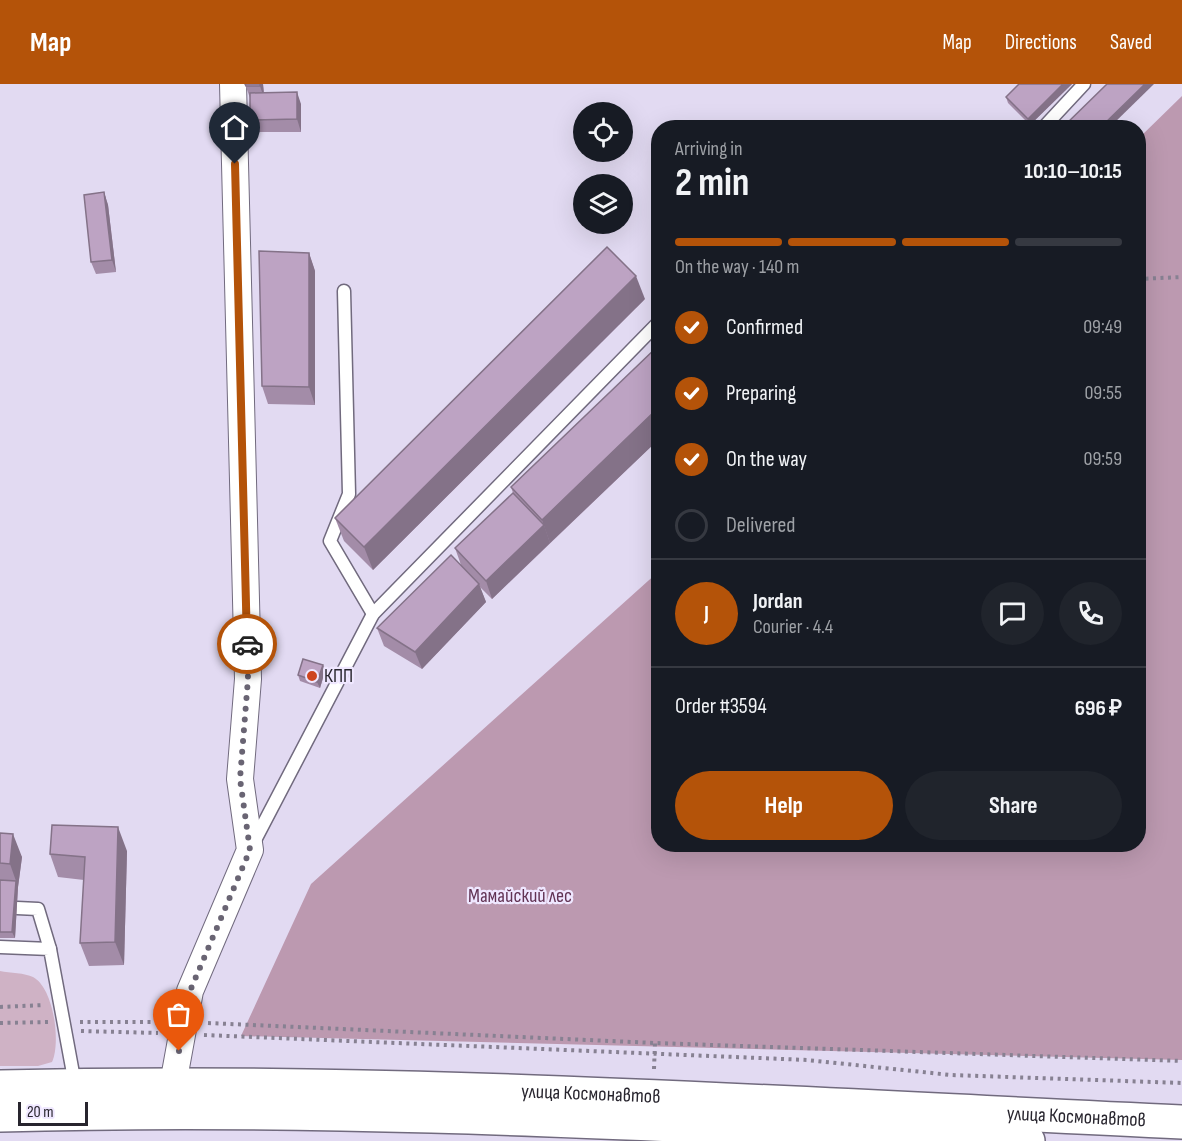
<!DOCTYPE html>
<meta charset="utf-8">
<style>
body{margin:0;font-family:"Sofia Sans Condensed",sans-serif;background:#20242c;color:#f1f3f6;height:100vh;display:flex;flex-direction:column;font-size:22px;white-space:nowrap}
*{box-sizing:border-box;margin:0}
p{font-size:20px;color:#9ea1a6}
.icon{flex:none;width:33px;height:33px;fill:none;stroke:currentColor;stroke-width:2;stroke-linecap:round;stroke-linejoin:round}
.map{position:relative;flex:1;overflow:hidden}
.sheet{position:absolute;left:651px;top:36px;width:495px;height:732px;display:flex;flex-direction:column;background:#171b24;border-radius:24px;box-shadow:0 6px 24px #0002}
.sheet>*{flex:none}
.fabs{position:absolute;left:573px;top:18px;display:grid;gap:12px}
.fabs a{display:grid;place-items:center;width:60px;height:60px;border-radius:50%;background:#171b24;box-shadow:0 6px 24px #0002;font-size:30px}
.scale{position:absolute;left:18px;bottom:15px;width:70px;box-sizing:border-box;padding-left:6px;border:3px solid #28252e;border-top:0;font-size:16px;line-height:21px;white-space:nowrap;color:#28252e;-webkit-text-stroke:4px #efe7ff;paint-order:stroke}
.pin{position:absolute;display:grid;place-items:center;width:51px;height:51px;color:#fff;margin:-62px -26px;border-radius:50% 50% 50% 0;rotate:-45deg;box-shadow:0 0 6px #0007}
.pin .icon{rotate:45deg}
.courier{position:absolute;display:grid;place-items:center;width:60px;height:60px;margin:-30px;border:4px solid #b45309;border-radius:50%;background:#fff;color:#222;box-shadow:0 2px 8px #0007}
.summary em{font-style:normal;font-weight:700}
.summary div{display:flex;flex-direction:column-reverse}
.summary{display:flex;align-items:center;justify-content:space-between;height:102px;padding:0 24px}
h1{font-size:39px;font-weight:700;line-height:45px}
.bar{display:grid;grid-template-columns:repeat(4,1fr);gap:9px 6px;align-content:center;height:72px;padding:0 24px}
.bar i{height:8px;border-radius:4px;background:#363941}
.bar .on{background:#b45309}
.bar p{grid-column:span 4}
.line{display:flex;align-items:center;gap:15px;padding:0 24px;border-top:2px solid #363941}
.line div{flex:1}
.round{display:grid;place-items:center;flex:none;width:63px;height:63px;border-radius:32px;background:#20242c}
ol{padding:0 24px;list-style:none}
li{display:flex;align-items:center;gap:18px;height:66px}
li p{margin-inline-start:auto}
li .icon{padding:6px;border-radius:50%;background:#b45309;color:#fff;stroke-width:4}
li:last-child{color:#9ea1a6}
li i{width:33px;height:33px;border:3px solid #363941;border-radius:50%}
.button{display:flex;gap:12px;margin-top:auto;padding:12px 24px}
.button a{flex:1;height:69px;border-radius:36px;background:#b45309;color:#fff;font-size:24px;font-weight:700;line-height:69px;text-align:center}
.button a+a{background:#20242c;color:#f1f3f6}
header{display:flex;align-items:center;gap:36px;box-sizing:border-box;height:84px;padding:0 30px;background:#b45309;color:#fff}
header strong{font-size:28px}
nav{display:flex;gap:33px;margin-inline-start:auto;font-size:21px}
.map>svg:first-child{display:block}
</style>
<header>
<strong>Map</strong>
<nav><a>Map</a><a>Directions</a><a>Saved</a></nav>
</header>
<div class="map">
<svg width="1182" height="1057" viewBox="0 0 1182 1057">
<rect width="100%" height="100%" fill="#e2daf2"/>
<path fill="#cfb2c5" d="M 0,887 C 10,889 25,889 33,893 C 54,904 61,959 52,978 L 38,982 L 0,982 Z"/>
<polygon fill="#bc99b0" points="1182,12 1182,976 241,952 311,800 658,488 658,760 1138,760 1139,54"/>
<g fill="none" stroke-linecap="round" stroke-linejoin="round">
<defs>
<g id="lane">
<polyline points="1043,44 1084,0"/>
<polyline points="344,207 349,410 330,457 373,530"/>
<polyline points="253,760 373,530 658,239"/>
<polyline points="17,824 38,825 50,865"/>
<polyline points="0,863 50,865 75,1000"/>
</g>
<polyline id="street" points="173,1000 190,907 250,766 240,695 248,595 233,0"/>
<g id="primary">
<path id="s1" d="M 0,1003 C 394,993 789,1020 1182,1038"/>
<path d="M 0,1031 C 343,1021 686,1042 1028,1057"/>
</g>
</defs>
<use href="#lane" stroke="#716a7e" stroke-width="15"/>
<use href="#street" stroke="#716a7e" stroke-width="28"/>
<use href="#primary" stroke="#716a7e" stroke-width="36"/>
<g stroke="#878192" stroke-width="4" stroke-dasharray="3 4.5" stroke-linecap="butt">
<polyline points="1138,195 1182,193"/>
<polyline points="0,923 44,921"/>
<polyline points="80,938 162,938"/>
<polyline points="0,939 48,938"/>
<polyline points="208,939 655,959 1182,977"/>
<polyline points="81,947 158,949"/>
<polyline points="204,951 807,976 951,991 1182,999"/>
<polyline points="654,985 655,959"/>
</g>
<use href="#lane" stroke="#fff" stroke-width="12"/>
<use href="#street" stroke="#fff" stroke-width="26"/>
<use href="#primary" stroke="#fff" stroke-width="33"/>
</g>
<g fill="#a38ca8">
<polygon points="245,0 263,0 264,8 301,20 301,48 254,48 250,36 250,14"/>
<polygon points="1019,0 1072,0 1030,41 1008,19 1006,13"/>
<polygon points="104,108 108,121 116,188 96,190 91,178"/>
<polygon points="309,169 315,187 315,321 268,320 262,302"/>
<polygon points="645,215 373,486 344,457 335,434"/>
<polygon points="658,262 658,356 492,515 480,503 486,518 422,585 384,562 377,544 461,481 455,464 513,409 511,403"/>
<polygon points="323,581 325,587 320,604 300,597 298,591"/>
<polygon points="0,749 22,773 18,803 15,854 0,854"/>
<polygon points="127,767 124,881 89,882 80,859 84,796 58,793 50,770"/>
</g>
<g fill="#847288">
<polygon points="260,0 263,0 264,14 260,2"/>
<polygon points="1063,0 1072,0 1030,41 1028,35"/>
<polygon points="1145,0 1154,0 1109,44 1100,44"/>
<polygon points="297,8 301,20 301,48 297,35"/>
<polygon points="104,108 108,121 116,188 112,176"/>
<polygon points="309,169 315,187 315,321 309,303"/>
<polygon points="636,192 645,215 373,486 364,463"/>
<polygon points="658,324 658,356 550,459 542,436"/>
<polygon points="544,441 550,459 492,515 486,497"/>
<polygon points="479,500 486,518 422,585 415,568"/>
<polygon points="323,581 325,587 320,604 317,598"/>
<polygon points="118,743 127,767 124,881 115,858"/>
<polygon points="13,750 22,773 18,803 15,854 12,848 16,797 10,780"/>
</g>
<g fill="#bda3c3" stroke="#847288" stroke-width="1.5">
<polygon points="245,0 260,0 260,2 246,2"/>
<polygon points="1019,0 1063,0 1028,35 1006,13"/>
<polygon points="1107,0 1145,0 1100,44 1062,44"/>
<polygon points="297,8 297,35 250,36 250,9"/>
<polygon points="104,108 112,176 91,178 84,111"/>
<polygon points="607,163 636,192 364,463 335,434"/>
<polygon points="259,167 309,169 309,303 262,302"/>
<polygon points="658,262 658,324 542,436 511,403"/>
<polygon points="513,409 544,441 486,497 455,464"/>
<polygon points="451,471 479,500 415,568 377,544"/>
<polygon points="303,575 323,581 317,598 298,591"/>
<polygon points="52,741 118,743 115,858 80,859 85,773 50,770"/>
<polygon points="0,749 13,750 10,780 0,779"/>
<polygon points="0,796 16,797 12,848 0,848"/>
</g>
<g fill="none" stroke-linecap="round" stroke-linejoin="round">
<polyline stroke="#696473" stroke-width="6" stroke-dasharray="0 10.8" points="179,967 190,907 250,766 240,695 248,595 247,560"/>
<polyline stroke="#b45309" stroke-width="8" points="235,80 247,560"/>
</g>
<circle fill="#ce451f" stroke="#efe7ff" stroke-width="2" cx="312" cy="592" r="6"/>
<g text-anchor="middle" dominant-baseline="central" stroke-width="4.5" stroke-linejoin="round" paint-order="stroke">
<g font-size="20" fill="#28252e" stroke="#efe7ff" text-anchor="start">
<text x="324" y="592">КПП</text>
</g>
<g font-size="20" fill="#623354" stroke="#efe7ff">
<text x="520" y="812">Мамайский лес</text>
</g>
<g font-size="20" fill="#28252e" stroke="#efe7ff">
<text stroke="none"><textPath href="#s1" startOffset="591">улица Космонавтов</textPath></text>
<text stroke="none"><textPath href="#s1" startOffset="1077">улица Космонавтов</textPath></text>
</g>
</g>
</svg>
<div class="fabs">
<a><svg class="icon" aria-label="locate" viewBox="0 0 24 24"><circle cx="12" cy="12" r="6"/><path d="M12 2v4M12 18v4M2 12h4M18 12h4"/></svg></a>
<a><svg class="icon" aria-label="layers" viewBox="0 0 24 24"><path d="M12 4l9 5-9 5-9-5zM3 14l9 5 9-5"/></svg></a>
</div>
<div class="scale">20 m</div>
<div class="pin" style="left:179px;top:967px;background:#ea580c"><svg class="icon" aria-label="bag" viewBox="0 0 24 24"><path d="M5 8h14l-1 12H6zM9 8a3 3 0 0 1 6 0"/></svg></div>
<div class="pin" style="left:235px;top:80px;background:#1f2937"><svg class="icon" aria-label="home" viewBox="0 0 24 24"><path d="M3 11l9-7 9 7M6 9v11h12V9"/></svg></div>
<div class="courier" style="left:247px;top:560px"><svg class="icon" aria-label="car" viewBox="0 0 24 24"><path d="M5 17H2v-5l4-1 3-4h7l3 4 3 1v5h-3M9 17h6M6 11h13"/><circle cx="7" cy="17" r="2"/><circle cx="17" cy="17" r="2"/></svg></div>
<section class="sheet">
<div class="summary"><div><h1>2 min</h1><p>Arriving in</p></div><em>10:10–10:15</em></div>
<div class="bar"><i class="on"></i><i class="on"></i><i class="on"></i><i></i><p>On the way · 140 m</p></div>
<ol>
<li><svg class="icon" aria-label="check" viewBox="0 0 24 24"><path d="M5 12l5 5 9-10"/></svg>Confirmed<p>09:49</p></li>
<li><svg class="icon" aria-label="check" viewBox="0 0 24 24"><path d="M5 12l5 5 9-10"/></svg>Preparing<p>09:55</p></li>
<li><svg class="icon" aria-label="check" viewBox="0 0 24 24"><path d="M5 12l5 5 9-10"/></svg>On the way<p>09:59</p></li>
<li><i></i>Delivered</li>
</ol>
<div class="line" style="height:108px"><b class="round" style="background:#b45309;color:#fff">J</b><div><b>Jordan</b><p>Courier · 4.4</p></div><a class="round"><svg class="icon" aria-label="chat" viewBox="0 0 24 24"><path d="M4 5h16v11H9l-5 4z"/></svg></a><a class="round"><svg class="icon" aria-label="phone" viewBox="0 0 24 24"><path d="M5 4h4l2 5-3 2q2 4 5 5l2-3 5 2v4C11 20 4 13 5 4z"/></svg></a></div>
<div class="line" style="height:78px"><div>Order #3594</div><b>696 ₽</b></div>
<div class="button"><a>Help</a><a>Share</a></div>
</section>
</div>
